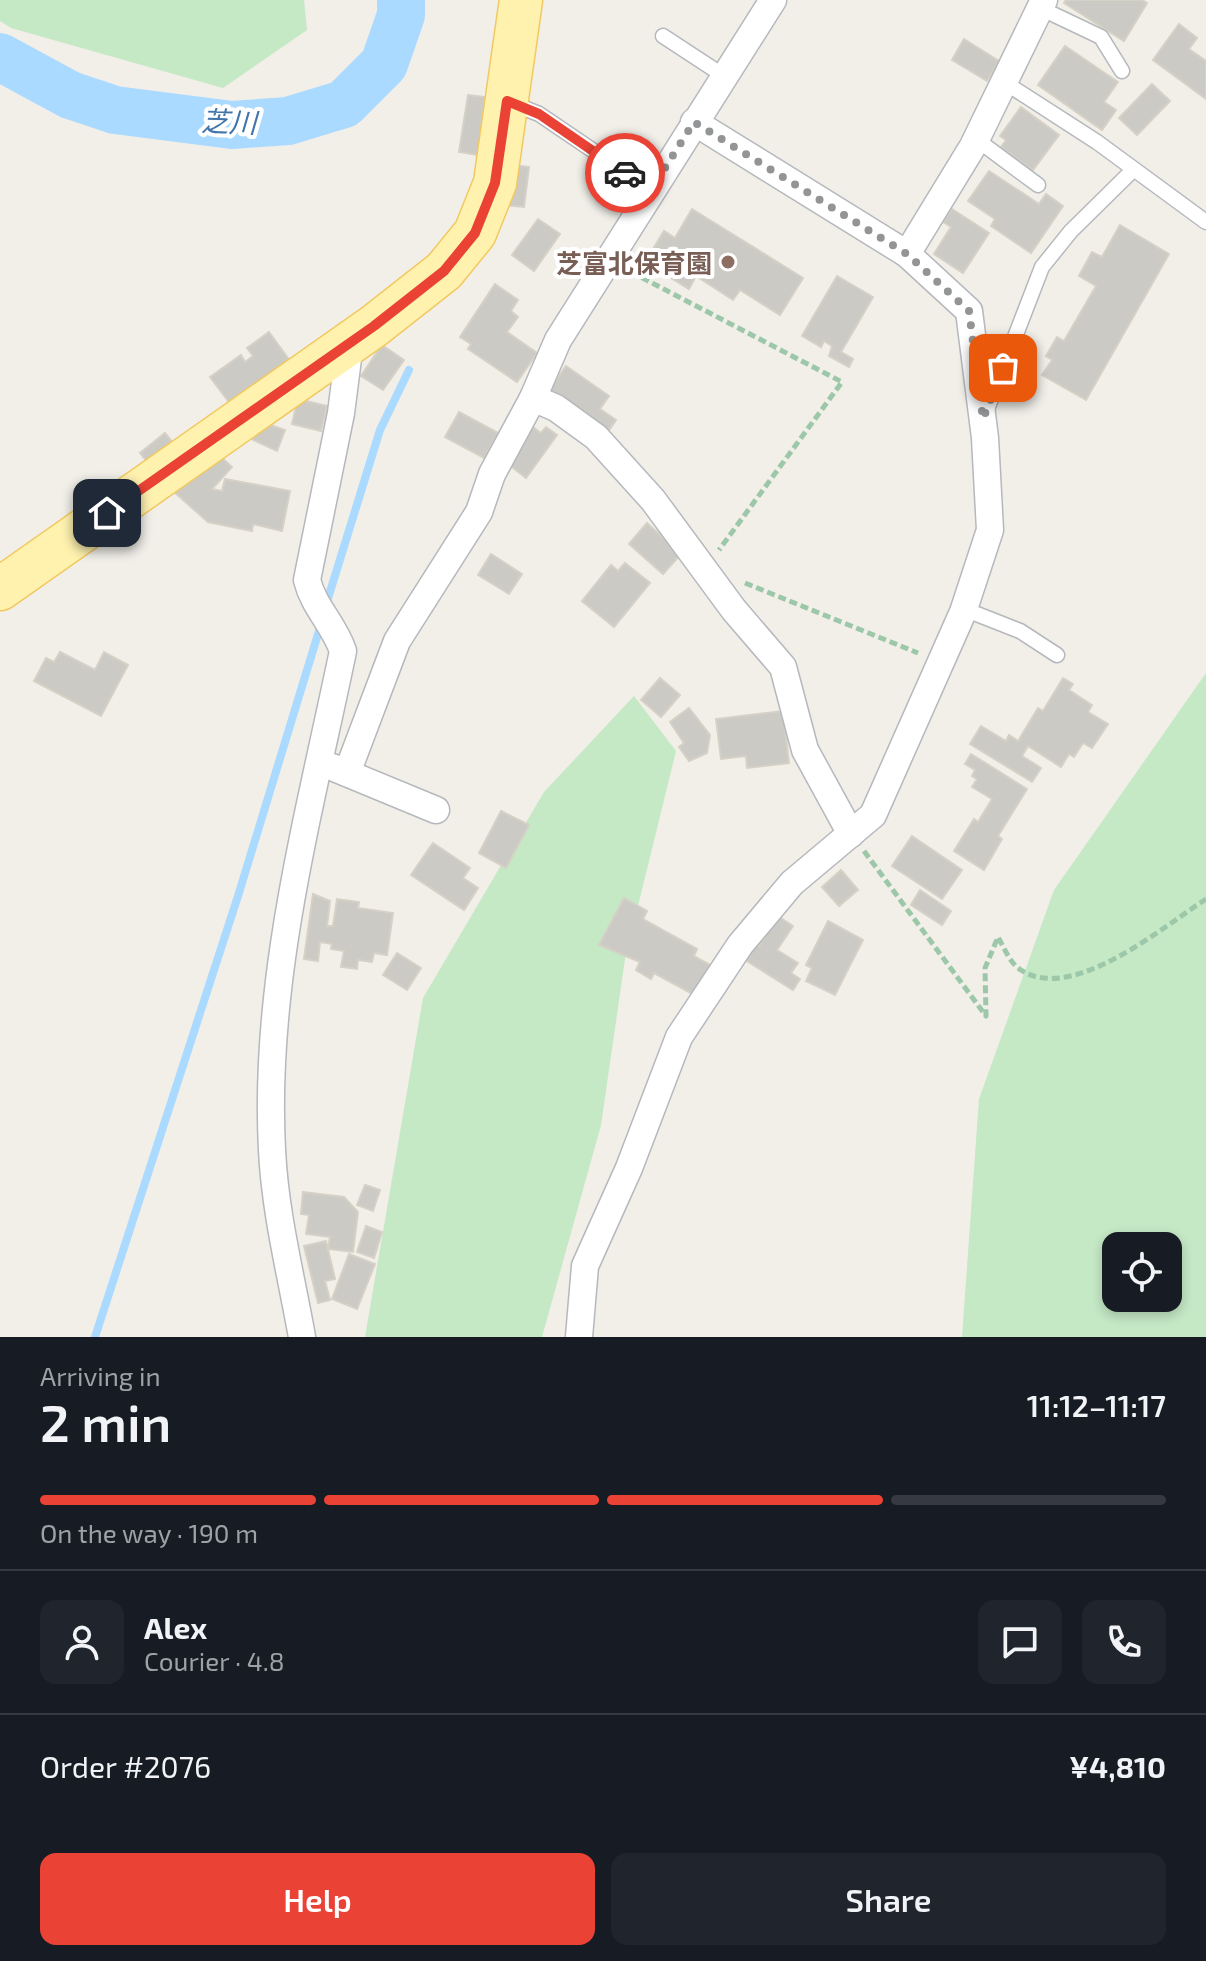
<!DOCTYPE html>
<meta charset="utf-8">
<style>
body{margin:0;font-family:"Exo 2","Noto Sans JP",sans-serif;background:#20242c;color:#f1f3f6;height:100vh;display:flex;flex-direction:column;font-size:30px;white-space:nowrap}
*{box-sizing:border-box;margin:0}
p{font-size:26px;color:#9ea1a6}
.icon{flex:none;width:44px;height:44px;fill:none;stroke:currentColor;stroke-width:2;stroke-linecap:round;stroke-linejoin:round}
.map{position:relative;height:1337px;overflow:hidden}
.details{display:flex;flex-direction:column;background:#171b24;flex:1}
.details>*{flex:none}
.buttons{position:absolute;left:1102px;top:1232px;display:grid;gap:16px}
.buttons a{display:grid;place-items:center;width:80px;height:80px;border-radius:16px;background:#171b24;box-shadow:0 4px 12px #0003;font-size:40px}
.pin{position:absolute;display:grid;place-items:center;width:68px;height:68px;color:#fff;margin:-34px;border-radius:16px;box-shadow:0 4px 12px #0006}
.courier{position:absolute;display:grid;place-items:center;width:80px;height:80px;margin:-40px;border:6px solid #ea4335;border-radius:50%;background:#fff;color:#222;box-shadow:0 2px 10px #0007}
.head em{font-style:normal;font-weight:600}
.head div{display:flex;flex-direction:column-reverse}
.head{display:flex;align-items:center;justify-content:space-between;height:136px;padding:0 40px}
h1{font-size:52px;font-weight:600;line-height:60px}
.bar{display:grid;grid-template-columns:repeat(4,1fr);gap:12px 8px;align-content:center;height:96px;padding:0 40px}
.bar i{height:10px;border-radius:6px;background:#363941}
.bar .on{background:#ea4335}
.bar p{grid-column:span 4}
.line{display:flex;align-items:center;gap:20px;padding:0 40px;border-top:2px solid #363941}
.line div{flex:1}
.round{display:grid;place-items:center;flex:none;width:84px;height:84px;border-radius:16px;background:#20242c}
.primary-button{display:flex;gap:16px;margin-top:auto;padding:16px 40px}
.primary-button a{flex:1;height:92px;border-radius:16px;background:#ea4335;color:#fff;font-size:32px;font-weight:600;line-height:92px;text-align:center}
.primary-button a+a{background:#20242c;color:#f1f3f6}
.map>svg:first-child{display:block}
</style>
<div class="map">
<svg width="1206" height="1337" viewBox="0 0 1206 1337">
<rect width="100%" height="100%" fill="#f1efe8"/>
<g fill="#c5e8c5" fill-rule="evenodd">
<polygon points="0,0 304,0 307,30 223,88 11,28 0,21"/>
<path d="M 1206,673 L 1206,1337 L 962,1337 L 979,1099 L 1054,890 ZM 1116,1246 L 1168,1246 L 1168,1298 L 1116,1298 Z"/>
<polygon points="634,696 676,751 625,959 601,1125 542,1337 365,1337 423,998 544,792"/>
</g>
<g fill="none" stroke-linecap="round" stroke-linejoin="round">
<g stroke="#aadaff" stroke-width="8">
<polyline points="325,608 380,430 409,370"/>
<polyline points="95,1337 238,896 322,621"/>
</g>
<polyline stroke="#aadaff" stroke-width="48" points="0,57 70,95 115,110 232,125 288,121 344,104 384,64 401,15 401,0"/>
</g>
<g fill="#cccac5" stroke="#d6d1c6" stroke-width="2">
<polygon points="1066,0 1142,0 1147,3 1124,41 1064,3"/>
<polygon points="1179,24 1197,38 1189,49 1206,61 1206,99 1153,60"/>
<polygon points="964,39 999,61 987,81 952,60"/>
<polygon points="1065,46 1118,82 1104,102 1116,110 1102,130 1038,85"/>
<polygon points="1152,84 1170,101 1137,135 1119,118"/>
<polygon points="468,95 493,98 484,156 459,152"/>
<polygon points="1021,107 1059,135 1033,170 1001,147 1006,140 1000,136"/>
<polygon points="507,164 529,167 524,207 502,205"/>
<polygon points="989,171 1039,204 1046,194 1063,206 1031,253 991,226 995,219 968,201"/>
<polygon points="692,209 803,278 780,315 740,290 733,300 696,276 689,289 645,262 664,231 675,238"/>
<polygon points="952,209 989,233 963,273 934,254 951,227 943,222"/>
<polygon points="538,219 560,234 534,271 512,255"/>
<polygon points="1120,225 1169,254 1086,400 1042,375 1052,360 1046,356 1057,337 1064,341 1096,286 1079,276 1092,252 1102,257"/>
<polygon points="837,276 873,297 841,352 853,359 849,367 829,356 832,346 824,341 821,347 802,336"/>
<polygon points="495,284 518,300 511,311 518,317 507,332 537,353 517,382 468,349 471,344 460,337"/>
<polygon points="269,332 290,361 237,413 210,377 241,355 245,362 253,356 247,348"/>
<polygon points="382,345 404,360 383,390 361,376"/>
<polygon points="566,366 609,396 600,409 616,420 605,436 546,395"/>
<polygon points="298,399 327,406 321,431 292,424"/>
<polygon points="459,412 498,433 484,458 445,437"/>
<polygon points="262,422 285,430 277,451 249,438"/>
<polygon points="533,427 541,433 546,427 557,435 526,478 507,463"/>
<polygon points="165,433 178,449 153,469 140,453"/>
<polygon points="219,455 232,467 212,489 222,491 225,479 290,491 282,531 253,524 252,531 208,522 174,492 197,466 204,472"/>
<polygon points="647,523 681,554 663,574 629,544"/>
<polygon points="491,554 522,574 509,594 478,575"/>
<polygon points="625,563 650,583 614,627 582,601 611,565 618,571"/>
<polygon points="60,652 95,670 104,652 128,665 101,716 34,681 46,658 54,662"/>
<polygon points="660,678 680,695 661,717 641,700"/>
<polygon points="1063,678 1073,684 1069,690 1092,705 1088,712 1108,724 1092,748 1083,743 1074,757 1069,754 1061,767 1028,746 1022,756 1041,768 1032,782 970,744 981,726 1006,741 1009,735 1018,741 1038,708 1043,711"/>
<polygon points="689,708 710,735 707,753 689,761 679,747 684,743 670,722"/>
<polygon points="783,711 789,763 747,768 746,756 721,759 716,719"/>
<polygon points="971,754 1027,789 998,836 1002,839 984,870 954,851 974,819 978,822 992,799 972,787 977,779 972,776 975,770 965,764"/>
<polygon points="501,811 529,825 506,868 479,853"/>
<polygon points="912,836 962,870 942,899 892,866"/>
<polygon points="433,843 470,868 463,878 478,888 464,910 411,875"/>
<polygon points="841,870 858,890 839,906 822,887"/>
<polygon points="920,890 951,911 942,925 911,905"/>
<polygon points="313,894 330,901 327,926 333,926 337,899 359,902 358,908 393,913 387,955 374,953 372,962 358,960 357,969 341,967 344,951 331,949 332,944 320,942 318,961 304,959"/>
<polygon points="624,898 647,911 643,919 697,949 694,956 712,966 696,996 654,973 651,979 636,970 640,962 599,945"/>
<polygon points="778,916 793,926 777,950 798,963 791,973 800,979 793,990 742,958 753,942 759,946"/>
<polygon points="828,921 863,940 835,995 806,981 812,968 806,965"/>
<polygon points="397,953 421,968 407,990 383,975"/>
<polygon points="365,1185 380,1190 373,1211 357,1205"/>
<polygon points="303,1192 344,1197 358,1212 353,1252 328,1249 330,1237 306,1234 309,1215 301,1214"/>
<polygon points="366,1226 382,1232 374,1258 357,1252"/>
<polygon points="326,1241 335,1279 325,1281 330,1300 318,1303 304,1246"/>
<polygon points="349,1254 375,1264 357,1309 332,1299"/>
</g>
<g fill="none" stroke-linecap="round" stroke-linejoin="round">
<defs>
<g id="lane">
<polyline points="1040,8 1101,37 1122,71"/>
<polyline points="663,36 724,76"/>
<polyline points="1004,82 1097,142 1206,222"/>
<polyline points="509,102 539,114 651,190"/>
<polyline points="976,139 1038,185"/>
<polyline points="986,412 1042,267 1071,231 1133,170"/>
<polyline points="964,609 1020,631 1057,655"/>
</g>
<g id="street">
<polyline points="907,254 973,146 1044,0"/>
<polyline points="533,398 556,408 596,437 653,500 734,610 783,667 805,750 851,834"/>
<polyline points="332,767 436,810"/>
<polyline points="347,773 397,641 479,512 492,474 533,398 558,340 773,0"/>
<path d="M 302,1337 C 291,1275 275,1213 272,1150 C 263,981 309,815 343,651 C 334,624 314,608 307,580 L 341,413 L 350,343"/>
<polyline points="579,1337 585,1266 629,1168 679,1037 740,945 792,883 873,815 963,612 990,530 985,438 969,311 907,254 694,122"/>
</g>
<polyline id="primary" points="0,589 374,326 444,271 475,233 495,183 521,0"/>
</defs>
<use href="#lane" stroke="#b5b8bc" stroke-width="17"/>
<use href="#street" stroke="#b5b8bc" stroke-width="29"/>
<use href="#primary" stroke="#f2c960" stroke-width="45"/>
<g stroke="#9cc7a9" stroke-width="5" stroke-dasharray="8 4" stroke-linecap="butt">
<polyline points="631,272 842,382 719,550"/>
<polyline points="745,583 918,653"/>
<path d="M 864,851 L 986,1016 L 985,968 L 998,937 C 1003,946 1010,962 1018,968 C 1069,1007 1164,926 1206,899"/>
</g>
<use href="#lane" stroke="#fff" stroke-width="14"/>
<use href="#street" stroke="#fff" stroke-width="26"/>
<use href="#primary" stroke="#fff2af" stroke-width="42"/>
</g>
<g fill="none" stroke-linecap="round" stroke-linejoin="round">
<polyline stroke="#929495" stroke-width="8" stroke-dasharray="0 14.4" points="625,173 651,190 694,122 907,254 969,311 983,419 1003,368"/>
<polyline stroke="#ea4335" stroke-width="10" points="107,513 374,326 444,271 475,233 495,183 507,101 539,114 625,173"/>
</g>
<circle fill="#8d6e63" stroke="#fff" stroke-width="3" cx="728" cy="262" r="8"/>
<g text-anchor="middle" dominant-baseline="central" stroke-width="8" stroke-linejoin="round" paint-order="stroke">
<g font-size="26" font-weight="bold" fill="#785e54" stroke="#fff" text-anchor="end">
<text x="712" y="262">芝富北保育園</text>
</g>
<g font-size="28" font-style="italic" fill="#4174aa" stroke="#fff">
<text transform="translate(229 121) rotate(2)">芝川</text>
</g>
</g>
</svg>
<div class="buttons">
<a><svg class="icon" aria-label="locate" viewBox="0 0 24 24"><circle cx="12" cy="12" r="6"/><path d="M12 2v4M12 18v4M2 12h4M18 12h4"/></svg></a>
</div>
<div class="pin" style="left:1003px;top:368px;background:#ea580c"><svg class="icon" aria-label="bag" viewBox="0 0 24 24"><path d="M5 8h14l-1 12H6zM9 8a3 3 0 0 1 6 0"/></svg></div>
<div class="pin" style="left:107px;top:513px;background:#1f2937"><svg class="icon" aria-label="home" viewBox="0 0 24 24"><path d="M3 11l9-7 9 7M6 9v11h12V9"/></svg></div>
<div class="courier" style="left:625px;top:173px"><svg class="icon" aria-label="car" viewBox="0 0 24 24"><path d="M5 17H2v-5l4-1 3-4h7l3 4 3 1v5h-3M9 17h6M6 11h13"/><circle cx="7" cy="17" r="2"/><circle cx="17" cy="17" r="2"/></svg></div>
</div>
<section class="details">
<div class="head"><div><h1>2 min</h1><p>Arriving in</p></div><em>11:12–11:17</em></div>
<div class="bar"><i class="on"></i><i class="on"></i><i class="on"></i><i></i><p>On the way · 190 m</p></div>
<div class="line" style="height:144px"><a class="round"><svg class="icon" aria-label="person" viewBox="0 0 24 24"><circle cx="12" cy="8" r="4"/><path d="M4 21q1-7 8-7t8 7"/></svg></a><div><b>Alex</b><p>Courier · 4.8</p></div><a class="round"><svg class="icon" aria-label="chat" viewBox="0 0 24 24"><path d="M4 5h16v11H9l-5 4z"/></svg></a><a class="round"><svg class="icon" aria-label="phone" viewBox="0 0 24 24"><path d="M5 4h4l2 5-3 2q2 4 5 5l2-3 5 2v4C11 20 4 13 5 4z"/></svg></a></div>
<div class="line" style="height:104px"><div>Order #2076</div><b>¥4,810</b></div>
<div class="primary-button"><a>Help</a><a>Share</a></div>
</section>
